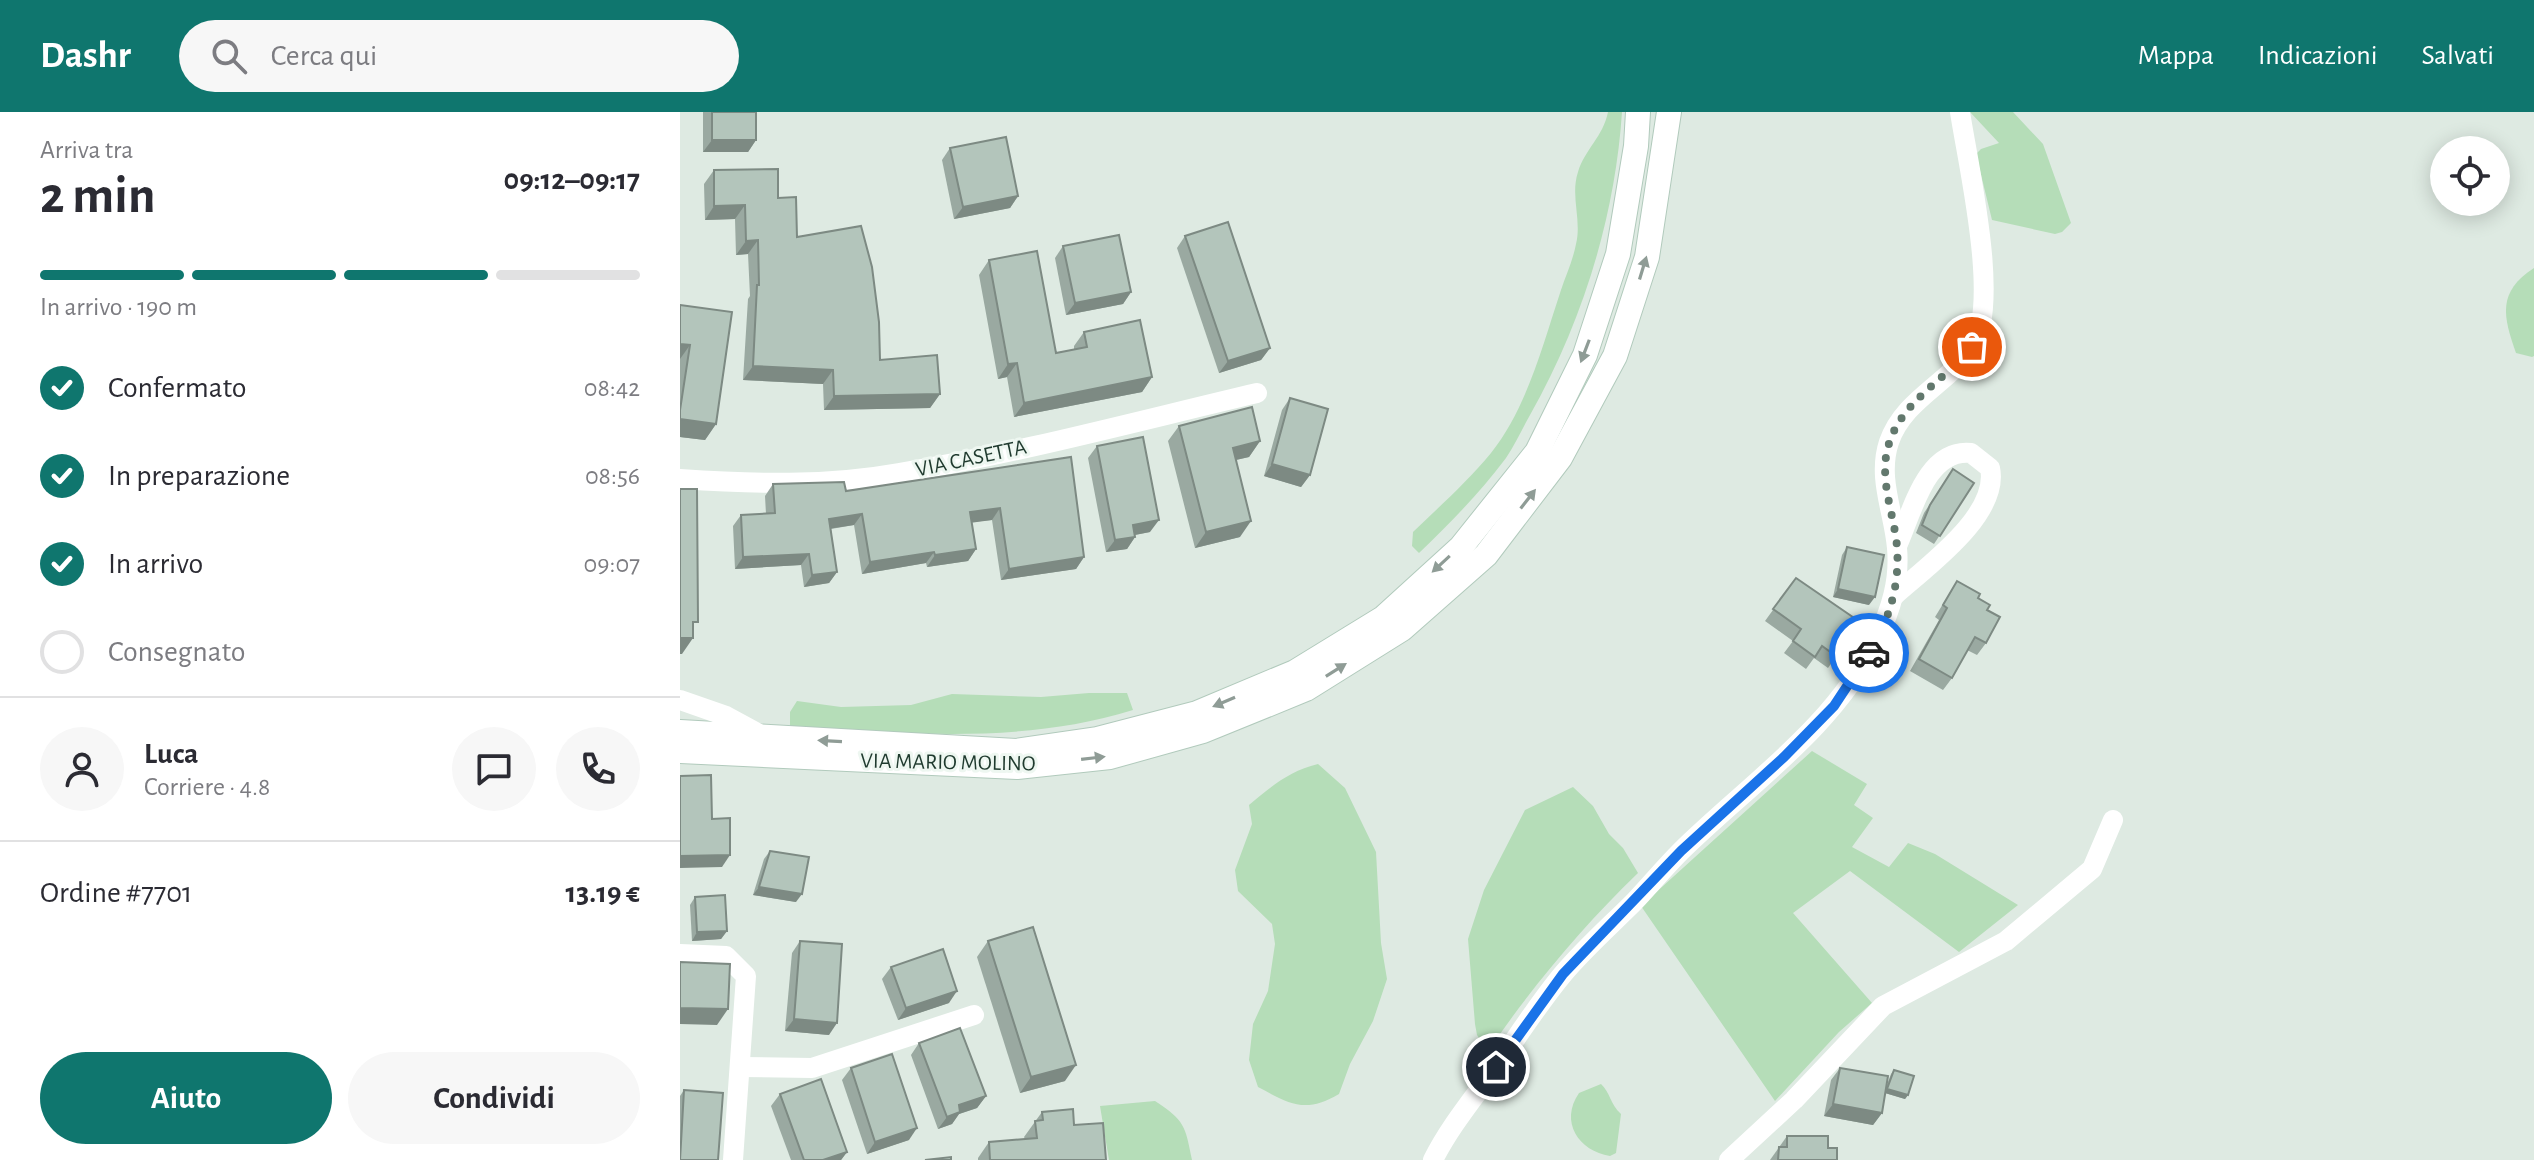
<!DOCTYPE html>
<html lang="it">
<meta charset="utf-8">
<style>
body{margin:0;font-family:"Alegreya Sans",sans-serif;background:#f7f7f7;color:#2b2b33;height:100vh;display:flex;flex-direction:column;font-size:30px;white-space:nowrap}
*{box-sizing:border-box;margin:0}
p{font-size:26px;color:#7c7c81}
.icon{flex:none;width:44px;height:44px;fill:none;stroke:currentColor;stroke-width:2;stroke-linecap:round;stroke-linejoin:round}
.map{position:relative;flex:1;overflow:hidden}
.details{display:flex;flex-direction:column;background:#fff;width:680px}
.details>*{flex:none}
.buttons{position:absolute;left:1750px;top:24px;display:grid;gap:16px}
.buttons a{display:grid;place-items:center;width:80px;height:80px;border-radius:50%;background:#fff;box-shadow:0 4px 20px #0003;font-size:40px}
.pin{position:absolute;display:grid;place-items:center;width:68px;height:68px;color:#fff;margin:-34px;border:4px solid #fff;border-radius:50%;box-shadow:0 2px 8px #0007}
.courier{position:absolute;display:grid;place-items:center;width:80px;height:80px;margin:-40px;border:6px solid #1a73e8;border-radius:50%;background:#fff;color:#222;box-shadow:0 2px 10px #0007}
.headline em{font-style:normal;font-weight:600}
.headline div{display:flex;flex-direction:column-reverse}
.headline{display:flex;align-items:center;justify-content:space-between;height:136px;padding:0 40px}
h1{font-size:52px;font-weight:600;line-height:60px}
.bar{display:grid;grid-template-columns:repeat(4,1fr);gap:12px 8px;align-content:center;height:96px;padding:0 40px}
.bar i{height:10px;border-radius:6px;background:#e1e1e2}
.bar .current{background:#0f766e}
.bar p{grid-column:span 4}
.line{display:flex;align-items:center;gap:20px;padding:0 40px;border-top:2px solid #e1e1e2}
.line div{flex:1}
.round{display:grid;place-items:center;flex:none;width:84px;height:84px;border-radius:42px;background:#f7f7f7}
ol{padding:0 40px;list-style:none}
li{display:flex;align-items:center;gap:24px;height:88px}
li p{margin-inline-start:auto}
li .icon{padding:8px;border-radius:50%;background:#0f766e;color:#fff;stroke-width:4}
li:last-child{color:#7c7c81}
li i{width:44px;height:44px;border:4px solid #e1e1e2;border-radius:50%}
.button{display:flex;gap:16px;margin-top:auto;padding:16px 40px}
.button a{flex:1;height:92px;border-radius:48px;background:#0f766e;color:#fff;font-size:32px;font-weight:600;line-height:92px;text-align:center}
.button a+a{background:#f7f7f7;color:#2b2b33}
header{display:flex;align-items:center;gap:48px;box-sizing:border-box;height:112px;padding:0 40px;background:#0f766e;color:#fff}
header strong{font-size:38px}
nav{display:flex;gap:44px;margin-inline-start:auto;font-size:28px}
.search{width:560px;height:72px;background:#f7f7f7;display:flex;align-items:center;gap:20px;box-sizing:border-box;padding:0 28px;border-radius:44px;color:#7c7c81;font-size:30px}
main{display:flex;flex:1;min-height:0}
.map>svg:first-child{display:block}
</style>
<header>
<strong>Dashr</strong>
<div class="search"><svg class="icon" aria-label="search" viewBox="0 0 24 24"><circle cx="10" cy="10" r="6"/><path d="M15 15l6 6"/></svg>Cerca qui</div>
<nav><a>Mappa</a><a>Indicazioni</a><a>Salvati</a></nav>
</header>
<main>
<section class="details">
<div class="headline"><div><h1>2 min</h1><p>Arriva tra</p></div><em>09:12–09:17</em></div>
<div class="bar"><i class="current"></i><i class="current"></i><i class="current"></i><i></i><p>In arrivo · 190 m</p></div>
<ol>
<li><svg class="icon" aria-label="check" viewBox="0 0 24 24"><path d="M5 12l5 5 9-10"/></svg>Confermato<p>08:42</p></li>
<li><svg class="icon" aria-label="check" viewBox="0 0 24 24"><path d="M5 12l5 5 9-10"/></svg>In preparazione<p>08:56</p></li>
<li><svg class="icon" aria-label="check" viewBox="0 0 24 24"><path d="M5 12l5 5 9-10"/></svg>In arrivo<p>09:07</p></li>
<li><i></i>Consegnato</li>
</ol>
<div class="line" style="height:144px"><a class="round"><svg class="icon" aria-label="person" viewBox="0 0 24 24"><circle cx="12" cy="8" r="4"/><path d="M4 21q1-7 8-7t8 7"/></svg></a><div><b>Luca</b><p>Corriere · 4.8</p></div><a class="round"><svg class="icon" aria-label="chat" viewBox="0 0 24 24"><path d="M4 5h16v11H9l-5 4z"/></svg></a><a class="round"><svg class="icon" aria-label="phone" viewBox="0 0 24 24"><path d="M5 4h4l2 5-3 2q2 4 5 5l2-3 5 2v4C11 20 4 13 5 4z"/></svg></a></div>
<div class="line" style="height:104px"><div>Ordine #7701</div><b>13.19 €</b></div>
<div class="button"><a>Aiuto</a><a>Condividi</a></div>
</section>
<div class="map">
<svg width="1854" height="1048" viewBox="0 0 1854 1048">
<rect width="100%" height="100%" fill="#deeae2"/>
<g fill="#b5ddb8">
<path d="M 928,0 L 942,0 C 935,106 902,211 850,303 C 842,317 835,333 826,346 C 800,381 770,411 739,441 L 732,434 L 733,420 C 760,394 788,369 811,341 C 847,296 863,232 881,178 C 886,163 893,148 896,132 C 902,108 890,84 898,60 C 905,37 923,25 928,0 Z"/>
<polygon points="1290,0 1333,0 1363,32 1391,111 1382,120 1375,122 1312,108 1296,42 1301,37 1319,31"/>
<path d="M 1854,156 L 1854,244 L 1852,245 L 1836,241 C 1823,204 1817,180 1854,156 Z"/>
<path d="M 409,581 L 447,581 L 453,598 C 340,633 226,621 110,615 L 110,600 L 117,589 L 161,595 L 231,593 L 272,582 L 361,585 Z"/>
<polygon points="1132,639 1187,672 1174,693 1193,706 1172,735 1209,755 1228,731 1255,742 1338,793 1279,840 1170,759 1113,801 1192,891 1159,920 1095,989 961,794"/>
<path d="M 638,652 L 665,676 L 696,740 L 701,831 L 707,867 L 693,909 L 670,952 L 659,982 C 625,1002 610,992 578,975 L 569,948 L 573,912 L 588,879 L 595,832 L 592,812 L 558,779 L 555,758 L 572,712 L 569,693 C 592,674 609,659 638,652 Z"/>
<path d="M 893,675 L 913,694 L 929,722 L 943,736 L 958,761 C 902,815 852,875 808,939 L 797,923 L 795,912 L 788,827 L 804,778 L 845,698 Z"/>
<path d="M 921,972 C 930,980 930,992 941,1002 L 936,1041 L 930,1044 C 899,1039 879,1010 899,981 Z"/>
<path d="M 475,989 C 505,1009 505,1013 512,1048 L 429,1048 L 420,994 Z"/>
</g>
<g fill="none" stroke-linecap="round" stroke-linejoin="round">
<defs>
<g id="secondary">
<polyline points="0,620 336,639 417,627 517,601 615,560 703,506 781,435 857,340 905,243 938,142 956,34 958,0"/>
<polyline points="0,639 337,655 430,645 523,619 626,577 722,517 806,443 880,346 935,244 967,145 989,0"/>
</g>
</defs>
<use href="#secondary" stroke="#b1cabc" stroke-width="26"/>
<g stroke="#fff" stroke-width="20">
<path d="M 0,367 C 73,372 147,374 219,361 C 339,341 458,309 577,281"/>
<path d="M 1215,483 C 1246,455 1320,403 1310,356 L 1291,341 C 1246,336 1232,401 1217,434"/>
<polyline points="0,588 46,604 81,623"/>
<polyline points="0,842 46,844 66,864 53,1048"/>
<polyline points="60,955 132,956 294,903"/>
<path d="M 753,1048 C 769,1016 792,988 813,959 C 836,927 858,892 883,862 C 905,836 930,814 954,790 C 970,773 985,755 1001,739 C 1069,672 1155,615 1197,527 C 1211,497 1220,469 1217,436 C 1214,400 1197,366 1209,330 C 1224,287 1268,272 1292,236 C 1321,193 1288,53 1280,0"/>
<polyline points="1049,1048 1114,988 1203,894 1326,829 1412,757 1433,708"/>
</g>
<use href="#secondary" stroke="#fff" stroke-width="24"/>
</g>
<g fill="#9aa9a1">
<polygon points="23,0 76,0 76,28 68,40 23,40"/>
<polygon points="270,36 338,84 330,96 274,107 262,48"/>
<polygon points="34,58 98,86 117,125 200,248 260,282 250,296 144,298 143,272 63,268 68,187 70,184 68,142 56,143 55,107 25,108 24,72"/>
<polygon points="505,124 590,236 581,248 539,261 497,136"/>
<polygon points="383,134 451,180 443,192 386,203 375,146"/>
<polygon points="309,148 376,241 394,237 394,234 404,220 472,265 462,280 334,305 327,265 318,267 299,163"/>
<polygon points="0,193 36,312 25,328 0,325"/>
<polygon points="610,286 630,363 621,375 584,364 602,298"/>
<polygon points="499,314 580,329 569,345 556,348 560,425 515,436 488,329"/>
<polygon points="417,334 470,420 455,423 455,425 447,437 426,440 408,346"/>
<polygon points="391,345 404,445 396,457 321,468 312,408 291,410 296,437 288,449 247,455 246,451 182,462 174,413 151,417 157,460 149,471 124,475 121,453 55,457 53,414 61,403 86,402 85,384 93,372 166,379"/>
<polygon points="1273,357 1294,371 1254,432 1236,421 1244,401"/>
<polygon points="1167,435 1189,493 1153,485 1162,443"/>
<polygon points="1116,466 1180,510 1148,556 1134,546 1126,557 1104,541 1113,529 1085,509"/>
<polygon points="1277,469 1298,486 1307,498 1306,531 1297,543 1287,538 1272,566 1263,578 1230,559 1259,508 1255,505"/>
<polygon points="90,739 116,790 73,783 84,747"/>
<polygon points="15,785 47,819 41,827 12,829 10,793"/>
<polygon points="120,829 149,923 105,919 112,841"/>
<polygon points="308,829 385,969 340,981 297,845"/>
<polygon points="211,855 269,891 218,908 202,867"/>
<polygon points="239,931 306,984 297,996 279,1002 272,1012 258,1017 231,943"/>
<polygon points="171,956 229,1028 187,1042 162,968"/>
<polygon points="1160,956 1206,975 1211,962 1214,958 1228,983 1225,987 1205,981 1202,1001 1193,1013 1144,1004 1151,968"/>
<polygon points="4,978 0,1048 0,984"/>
<polygon points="100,982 167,1040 161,1048 111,1048 91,994"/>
<polygon points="362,1000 394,1013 426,1048 298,1048 298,1046 309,1030 345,1027 344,1025"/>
<polygon points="1107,1024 1148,1036 1157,1048 1090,1048"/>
</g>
<g fill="#7d8a83">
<polygon points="32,28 76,28 68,40 23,40"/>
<polygon points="338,84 330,96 274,107 283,95"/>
<polygon points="65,93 55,107 25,108 34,94"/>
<polygon points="78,128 68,142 56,143 66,129"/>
<polygon points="451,180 443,192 386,203 395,191"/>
<polygon points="0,232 10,233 0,247"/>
<polygon points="590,236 581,248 539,261 548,249"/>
<polygon points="337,251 327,265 318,267 328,252"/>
<polygon points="73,254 153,258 143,272 63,268"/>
<polygon points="472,265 462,280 334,305 344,291"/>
<polygon points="260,282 250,296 144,298 154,284"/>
<polygon points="0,307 36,312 25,328 0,325"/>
<polygon points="580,329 569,345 542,351 553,336"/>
<polygon points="592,352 630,363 621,375 584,364"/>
<polygon points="320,396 312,408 282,412 290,400"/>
<polygon points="182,402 174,413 141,418 149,407"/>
<polygon points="479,408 470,420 444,425 453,413"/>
<polygon points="571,409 560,425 515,436 526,420"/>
<polygon points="455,425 447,437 426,440 435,428"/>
<polygon points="296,437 288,449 247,455 255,443"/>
<polygon points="254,440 246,451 182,462 190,450"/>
<polygon points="129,442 121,453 55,457 63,445"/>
<polygon points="404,445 396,457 321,468 329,457"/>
<polygon points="157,460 149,471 124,475 132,463"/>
<polygon points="1158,477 1195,485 1189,493 1153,485"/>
<polygon points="0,526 13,526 2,542 0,542"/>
<polygon points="50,743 42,755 0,756 0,744"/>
<polygon points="79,775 122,782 116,790 73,783"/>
<polygon points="47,819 41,827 12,829 17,820"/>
<polygon points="277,879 269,891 218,908 226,896"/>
<polygon points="0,896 48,897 37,913 0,912"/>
<polygon points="114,907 157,911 149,923 105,919"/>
<polygon points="396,953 385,969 340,981 351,965"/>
<polygon points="1207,977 1228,983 1225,987 1205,981"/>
<polygon points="306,984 297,996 279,1002 272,1012 258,1017 267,1005 279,993"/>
<polygon points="1153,992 1202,1001 1193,1013 1144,1004"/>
<polygon points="237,1016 229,1028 187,1042 195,1030"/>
<polygon points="167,1040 161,1048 143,1048"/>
</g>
<g fill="#b3c5bb" stroke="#7d8a83" stroke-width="2">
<rect x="32" y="0" width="44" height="28"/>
<polygon points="326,25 338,84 283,95 270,36"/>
<polygon points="98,57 98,86 116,85 117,125 181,114 192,155 199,210 200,248 257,243 260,282 154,284 153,258 73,254 77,173 79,173 78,128 66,129 65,93 34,94 34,58"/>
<polygon points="548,110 590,236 548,249 505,124"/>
<polygon points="439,123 451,180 395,191 383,134"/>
<polygon points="357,139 376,241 407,235 404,220 460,208 472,265 344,291 337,251 328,252 309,148"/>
<polygon points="0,193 52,200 36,312 0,307 0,298 10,233 0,232"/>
<polygon points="610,286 648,297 630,363 592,352"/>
<polygon points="572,295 580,329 553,336 571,409 526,420 499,314"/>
<polygon points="463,325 479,408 453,413 455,425 435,428 417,334"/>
<polygon points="391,345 404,445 329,457 320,396 290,400 296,437 255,443 254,440 190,450 182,402 149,407 157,460 132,463 129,442 63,445 61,403 95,401 93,372 164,370 166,379"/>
<polygon points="1273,357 1294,371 1260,424 1242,413 1250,393"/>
<polygon points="0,377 17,377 18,510 13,510 13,526 0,526"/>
<polygon points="1167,435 1204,443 1195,485 1158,477"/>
<polygon points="1116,466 1180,510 1156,544 1142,534 1135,545 1113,529 1121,517 1093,497"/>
<polygon points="1277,469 1300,482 1298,486 1310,493 1307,498 1320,505 1306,531 1295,525 1272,566 1239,547 1267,496 1263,493"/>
<polygon points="31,663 32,707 50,706 50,743 0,744 0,664"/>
<polygon points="90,739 129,745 122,782 79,775"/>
<polygon points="45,783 47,819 17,820 15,785"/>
<polygon points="353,815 396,953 351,965 308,829"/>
<polygon points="120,829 162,832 157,911 114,907"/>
<polygon points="263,837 277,879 226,896 211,855"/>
<polygon points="0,850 50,852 48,897 0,896"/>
<polygon points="280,916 306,984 279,993 280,1000 267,1005 239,931"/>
<polygon points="212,942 237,1016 195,1030 171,956"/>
<polygon points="1160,956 1208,964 1202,1001 1153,992"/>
<polygon points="1214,958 1234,964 1228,983 1207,977"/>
<polygon points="141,967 167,1040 143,1048 124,1048 100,982"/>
<polygon points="4,978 43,981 38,1048 0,1048"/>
<polygon points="393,997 394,1013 423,1011 426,1048 310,1048 309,1030 357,1026 355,1009 363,1008 362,1000"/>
<polygon points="1107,1024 1148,1024 1148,1036 1157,1036 1157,1048 1098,1048 1099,1035 1107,1035"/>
<polygon points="271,1045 271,1048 245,1048"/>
</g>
<defs><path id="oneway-solid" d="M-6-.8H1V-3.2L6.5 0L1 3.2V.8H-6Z" transform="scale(2)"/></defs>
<g fill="#8f9c96">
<use href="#oneway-solid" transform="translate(963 156) rotate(-73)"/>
<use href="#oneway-solid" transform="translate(905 239) rotate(111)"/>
<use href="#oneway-solid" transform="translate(848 387) rotate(-52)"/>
<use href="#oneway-solid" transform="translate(761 452) rotate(137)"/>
<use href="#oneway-solid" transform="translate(656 558) rotate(-32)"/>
<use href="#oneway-solid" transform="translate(544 590) rotate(157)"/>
<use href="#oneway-solid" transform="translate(150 629) rotate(-177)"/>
<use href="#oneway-solid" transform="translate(413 646) rotate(-7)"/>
</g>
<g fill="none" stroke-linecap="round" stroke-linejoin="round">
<path stroke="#62786d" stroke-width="8" stroke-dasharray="0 14.4" d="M 1189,541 C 1209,509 1220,473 1217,435 C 1214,399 1196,363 1211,326 C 1225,288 1267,266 1292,235"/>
<polyline stroke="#1a73e8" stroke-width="10" points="816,955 883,862 1001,739 1104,645 1154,594 1189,541"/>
</g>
<g text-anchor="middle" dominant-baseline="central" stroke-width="6" stroke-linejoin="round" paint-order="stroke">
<g font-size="22" fill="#1f3a2e" stroke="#eef7f1">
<text transform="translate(291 346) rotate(-12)">VIA CASETTA</text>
<text transform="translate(268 650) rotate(1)">VIA MARIO MOLINO</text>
</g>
</g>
</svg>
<div class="buttons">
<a><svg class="icon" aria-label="locate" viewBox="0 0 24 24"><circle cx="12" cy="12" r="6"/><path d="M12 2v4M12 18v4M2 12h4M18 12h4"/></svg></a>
</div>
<div class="pin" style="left:1292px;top:235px;background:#ea580c"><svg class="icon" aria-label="bag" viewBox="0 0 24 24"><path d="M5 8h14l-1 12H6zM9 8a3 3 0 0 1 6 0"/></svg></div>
<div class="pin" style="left:816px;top:955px;background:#1f2937"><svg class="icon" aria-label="home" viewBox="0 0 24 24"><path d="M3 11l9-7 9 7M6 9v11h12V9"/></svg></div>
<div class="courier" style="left:1189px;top:541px"><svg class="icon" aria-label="car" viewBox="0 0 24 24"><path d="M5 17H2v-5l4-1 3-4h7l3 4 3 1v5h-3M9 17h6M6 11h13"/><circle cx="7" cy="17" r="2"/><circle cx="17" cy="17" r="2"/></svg></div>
</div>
</main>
